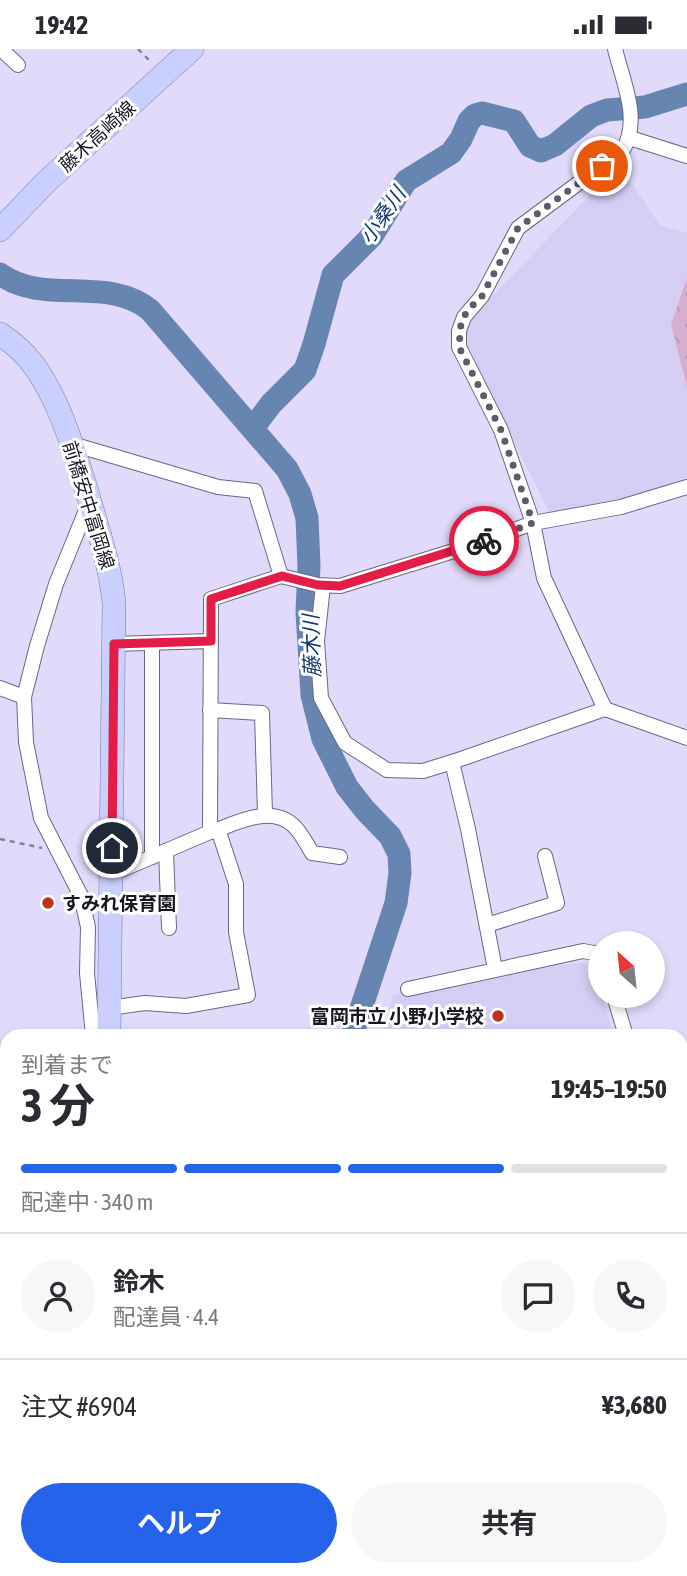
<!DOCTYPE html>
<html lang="ja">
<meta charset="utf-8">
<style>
body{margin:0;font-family:"Asap Condensed","Noto Sans JP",sans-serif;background:#f7f7f7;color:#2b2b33;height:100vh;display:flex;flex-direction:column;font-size:26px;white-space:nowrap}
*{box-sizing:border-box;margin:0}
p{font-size:23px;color:#7c7c81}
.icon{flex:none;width:38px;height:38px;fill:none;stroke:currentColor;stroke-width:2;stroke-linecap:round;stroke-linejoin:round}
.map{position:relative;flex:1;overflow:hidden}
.drawer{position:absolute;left:0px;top:980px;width:688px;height:548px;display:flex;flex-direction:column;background:#fff;border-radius:21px 21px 0 0;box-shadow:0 4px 10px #0003}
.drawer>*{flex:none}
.needle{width:46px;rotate:333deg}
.buttons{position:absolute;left:588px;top:882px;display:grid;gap:14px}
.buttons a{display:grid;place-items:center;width:77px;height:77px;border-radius:50%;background:#fff;box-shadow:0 4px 10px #0003;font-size:35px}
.pin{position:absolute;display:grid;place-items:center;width:60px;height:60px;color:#fff;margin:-30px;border:4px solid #fff;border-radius:50%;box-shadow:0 2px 7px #0007}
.courier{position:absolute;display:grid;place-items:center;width:70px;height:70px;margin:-35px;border:5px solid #e11d48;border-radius:50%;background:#fff;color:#222;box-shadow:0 2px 9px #0007}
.headline em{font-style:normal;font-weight:700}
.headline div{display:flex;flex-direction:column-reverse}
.headline{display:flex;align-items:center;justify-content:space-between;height:119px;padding:0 21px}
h1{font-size:46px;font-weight:700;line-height:52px}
.bar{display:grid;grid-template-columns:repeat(4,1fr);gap:10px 7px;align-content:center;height:84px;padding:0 21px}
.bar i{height:9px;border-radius:5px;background:#e1e1e2}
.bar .active{background:#2563eb}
.bar p{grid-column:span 4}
.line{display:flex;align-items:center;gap:18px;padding:0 21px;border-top:2px solid #e1e1e2}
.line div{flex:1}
.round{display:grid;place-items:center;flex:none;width:74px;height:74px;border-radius:37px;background:#f7f7f7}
.action{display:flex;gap:14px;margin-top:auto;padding:14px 21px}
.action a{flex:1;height:80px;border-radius:42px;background:#2563eb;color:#fff;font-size:28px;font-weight:700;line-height:80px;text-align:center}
.action a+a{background:#f7f7f7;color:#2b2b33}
.status{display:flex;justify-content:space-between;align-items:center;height:49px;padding:0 35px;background:#fff;direction:ltr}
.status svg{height:19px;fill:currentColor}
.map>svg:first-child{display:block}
</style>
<div class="status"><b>19:42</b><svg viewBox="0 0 49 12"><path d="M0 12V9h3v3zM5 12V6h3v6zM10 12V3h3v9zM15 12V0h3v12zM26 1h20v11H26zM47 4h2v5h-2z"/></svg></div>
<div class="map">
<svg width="687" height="1527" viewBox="0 0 687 1527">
<defs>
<pattern id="forest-crowns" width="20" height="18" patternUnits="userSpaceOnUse" patternTransform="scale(1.75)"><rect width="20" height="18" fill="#d7afce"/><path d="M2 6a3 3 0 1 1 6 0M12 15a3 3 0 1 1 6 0" fill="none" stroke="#b896b1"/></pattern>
</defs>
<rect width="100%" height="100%" fill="#e1dafa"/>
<g fill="#d6cdf4">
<polygon points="619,116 660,176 687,184 687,428 553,479 549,462 465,296 465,282 471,269"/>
<polygon points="585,914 596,928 600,947 602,947 614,987 382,987 393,946 554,916"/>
</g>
<polygon fill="url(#forest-crowns)" points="687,229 687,338 671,276"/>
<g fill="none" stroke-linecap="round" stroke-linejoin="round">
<g stroke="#6785b1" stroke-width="23">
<path d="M 0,225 C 44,257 108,226 150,261 L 287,420 L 300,445 L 307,469 L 309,517 L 307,563 L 312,646 L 323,690 L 347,738 L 365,761 L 390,787 L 399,805 L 400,824 L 396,854 L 352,987"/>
<polyline points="253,379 271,355 305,321 314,295 333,226 372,187 406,132 451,104 461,90 469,72 475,66 482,64 514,72 530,97 541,102 555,96 591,67 607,61 645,58 687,45"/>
<polyline points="252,1527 265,1521"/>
<polyline points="646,1527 648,1521"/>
</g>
<defs>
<g id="street">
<polyline points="1,0 18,16"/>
<polyline points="630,89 687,107"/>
<polyline points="72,395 218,438 255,442 281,527"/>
<polyline points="89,454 56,535 37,597 24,648 26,693 41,769 81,847 88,878 87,924 93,987"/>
<polyline points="323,537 317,592 321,649 345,694 387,721 423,722 452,713"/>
<polyline points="114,595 211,592"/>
<polyline points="0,639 24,648"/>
<path d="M 605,660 L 544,529 L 533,474 L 501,381 L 459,298 L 459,282 L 464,268 L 482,247 L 518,179 L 623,101 C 641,70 623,33 615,0"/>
<polyline points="210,661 262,664 265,765"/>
<path d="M 211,783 C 237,774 271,755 294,777 C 301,784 307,795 312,804 L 340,808"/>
<polyline points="166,802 169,879"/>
<polyline points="152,808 152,594"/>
<polyline points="112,825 210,783 211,550 281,527 318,536 340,537 473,496 533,474 621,458 687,438"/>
<polyline points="487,876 557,854 545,807"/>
<polyline points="495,920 468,780 452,713 605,660 687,689"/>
<polyline points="408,940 583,902 594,904 600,908"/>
<polyline points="614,947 626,987"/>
<polyline points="109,959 145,954 186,957 248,946 236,883 236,835 218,780"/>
<polyline points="681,1016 687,1014"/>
<polyline points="0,1086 7,1077"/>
<polyline points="681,1108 687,1115"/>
<polyline points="0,1167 7,1183"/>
<polyline points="0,1376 7,1373"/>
<polyline points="0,1423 7,1437"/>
<polyline points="0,1464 7,1460"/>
<polyline points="681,1506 687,1491"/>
<polyline points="672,1527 674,1521"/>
</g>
<polyline id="secondary" points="681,1293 687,1294"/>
<g id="primary">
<polyline points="0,181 46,133 192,0"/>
<path d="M 0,285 C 12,293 23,302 32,314 C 59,349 74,401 87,443 C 98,481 110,515 114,554 L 109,987"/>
<polyline points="0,1522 7,1514"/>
</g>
</defs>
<use href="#street" stroke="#6d6682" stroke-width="16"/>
<use href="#secondary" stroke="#6d6682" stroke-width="21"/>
<use href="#primary" stroke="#747aaf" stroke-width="24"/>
<g stroke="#858096" stroke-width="2.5" stroke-dasharray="5 5" stroke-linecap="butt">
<polyline points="138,0 151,13"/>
<polyline points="0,790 42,799"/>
</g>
<use href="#street" stroke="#fff" stroke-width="14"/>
<use href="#secondary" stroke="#fff" stroke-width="19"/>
<use href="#primary" stroke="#c9d0fd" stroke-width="23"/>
</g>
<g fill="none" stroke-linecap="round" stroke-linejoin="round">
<polyline stroke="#5f5b6d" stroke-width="7" stroke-dasharray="0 12.6" points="484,492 533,474 501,381 459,298 461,274 467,262 482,247 518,179 602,117"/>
<polyline stroke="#e11d48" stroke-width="9" points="112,799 114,595 211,592 211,550 282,527 318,536 340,537 484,492"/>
</g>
<g fill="#bd321a" stroke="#fff" stroke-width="2.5">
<circle cx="48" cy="854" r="7"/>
<circle cx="498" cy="967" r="7"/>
</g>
<g text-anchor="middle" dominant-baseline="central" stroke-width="6" stroke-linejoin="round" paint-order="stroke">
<g font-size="19" fill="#191621" stroke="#fff">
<text transform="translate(97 87) rotate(-42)">藤木高崎線</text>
<text transform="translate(89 456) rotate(73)">前橋安中富岡線</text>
</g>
<g font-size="19" font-weight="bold" fill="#191621" stroke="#fff" text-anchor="start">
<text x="62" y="854">すみれ保育園</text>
<text x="484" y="967" text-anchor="end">富岡市立 小野小学校</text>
</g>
<g font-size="21" font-style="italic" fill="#11386f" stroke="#fff">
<text transform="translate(382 166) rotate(-55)">小桑川</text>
<text transform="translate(311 597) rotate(-92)">藤木川</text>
</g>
</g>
</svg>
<div class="buttons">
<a><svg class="needle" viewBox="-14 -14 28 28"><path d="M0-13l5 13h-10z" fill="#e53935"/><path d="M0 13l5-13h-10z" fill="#7c7c81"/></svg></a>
</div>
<div class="pin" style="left:602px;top:117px;background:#ea580c"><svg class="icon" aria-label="bag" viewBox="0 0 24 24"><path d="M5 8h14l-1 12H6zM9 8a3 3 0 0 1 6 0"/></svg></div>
<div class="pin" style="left:112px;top:799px;background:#1f2937"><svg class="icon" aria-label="home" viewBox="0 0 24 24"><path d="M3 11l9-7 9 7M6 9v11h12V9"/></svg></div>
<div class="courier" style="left:484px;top:492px"><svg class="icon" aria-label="bike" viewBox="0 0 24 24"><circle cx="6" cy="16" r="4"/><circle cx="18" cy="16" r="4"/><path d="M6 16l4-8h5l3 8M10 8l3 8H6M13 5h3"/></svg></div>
<section class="drawer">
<div class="headline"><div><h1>3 分</h1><p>到着まで</p></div><em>19:45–19:50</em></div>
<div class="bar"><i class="active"></i><i class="active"></i><i class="active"></i><i></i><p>配達中 · 340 m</p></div>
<div class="line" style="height:126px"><a class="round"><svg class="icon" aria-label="person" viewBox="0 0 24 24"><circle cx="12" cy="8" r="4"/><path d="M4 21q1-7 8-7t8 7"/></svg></a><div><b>鈴木</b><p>配達員 · 4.4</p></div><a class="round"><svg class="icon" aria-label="chat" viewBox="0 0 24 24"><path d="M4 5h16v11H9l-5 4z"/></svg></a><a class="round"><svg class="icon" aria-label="phone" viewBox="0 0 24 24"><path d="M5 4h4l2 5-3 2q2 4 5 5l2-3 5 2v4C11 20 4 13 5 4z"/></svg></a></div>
<div class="line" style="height:91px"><div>注文 #6904</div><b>¥3,680</b></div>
<div class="action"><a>ヘルプ</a><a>共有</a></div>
</section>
</div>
